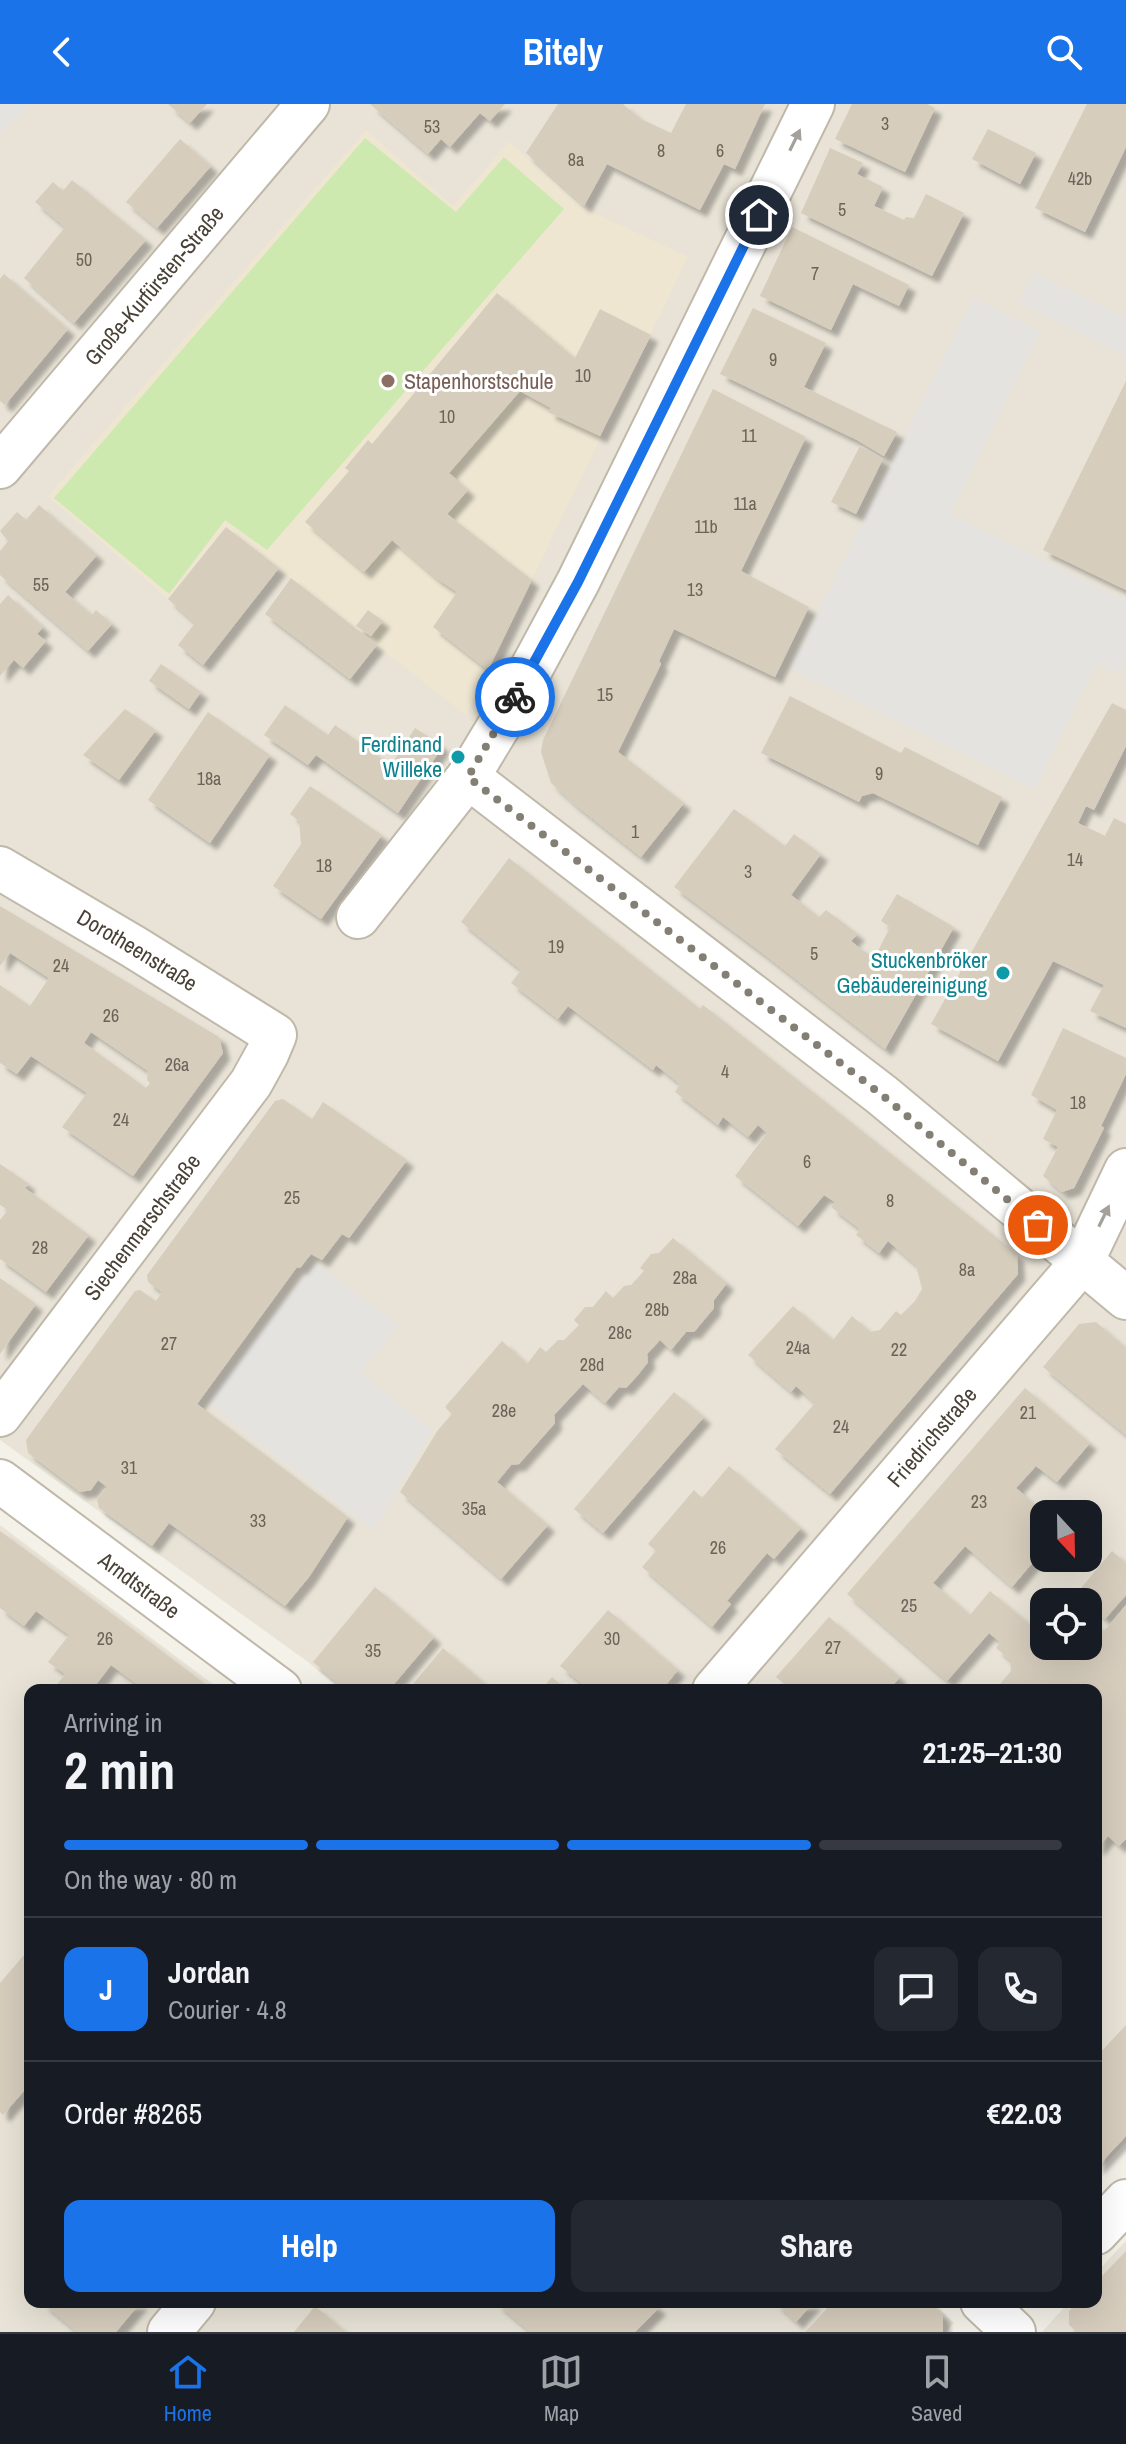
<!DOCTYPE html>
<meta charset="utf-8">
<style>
body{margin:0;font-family:"Archivo Narrow",sans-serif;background:#242831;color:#f1f3f6;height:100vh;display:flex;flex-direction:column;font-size:30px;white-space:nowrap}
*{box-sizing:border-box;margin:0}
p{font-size:26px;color:#9ea1a6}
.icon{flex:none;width:44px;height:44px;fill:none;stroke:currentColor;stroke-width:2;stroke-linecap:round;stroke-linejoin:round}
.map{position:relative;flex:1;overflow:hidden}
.side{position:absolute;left:24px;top:1580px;width:1078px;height:624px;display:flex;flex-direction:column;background:#171b24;border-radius:16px;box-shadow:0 8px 32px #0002}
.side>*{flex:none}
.needle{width:52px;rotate:158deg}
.fabs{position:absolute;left:1030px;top:1396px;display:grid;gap:16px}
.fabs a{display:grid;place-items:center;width:72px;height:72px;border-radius:16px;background:#171b24;box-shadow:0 8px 32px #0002;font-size:40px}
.pin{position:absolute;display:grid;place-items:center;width:68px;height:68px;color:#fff;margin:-34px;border:4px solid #fff;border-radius:50%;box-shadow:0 2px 8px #0007}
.courier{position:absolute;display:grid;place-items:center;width:80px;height:80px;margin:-40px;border:6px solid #1a73e8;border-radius:50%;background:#fff;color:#222;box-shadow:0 2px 10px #0007}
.head em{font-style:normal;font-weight:700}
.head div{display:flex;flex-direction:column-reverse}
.head{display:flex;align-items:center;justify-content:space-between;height:136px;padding:0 40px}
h1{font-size:52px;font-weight:700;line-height:60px}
.bar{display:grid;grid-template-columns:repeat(4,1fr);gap:12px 8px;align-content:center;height:96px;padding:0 40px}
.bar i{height:10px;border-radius:6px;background:#363941}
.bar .selected{background:#1a73e8}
.bar p{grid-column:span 4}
.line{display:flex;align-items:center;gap:20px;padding:0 40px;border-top:2px solid #363941}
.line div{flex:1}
.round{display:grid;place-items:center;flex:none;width:84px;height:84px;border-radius:16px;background:#242831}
.cta{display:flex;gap:16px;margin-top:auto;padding:16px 40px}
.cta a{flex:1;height:92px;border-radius:16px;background:#1a73e8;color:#fff;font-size:32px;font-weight:700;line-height:92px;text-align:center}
.cta a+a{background:#242831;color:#f1f3f6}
header{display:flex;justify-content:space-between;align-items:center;height:104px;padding:0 40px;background:#1a73e8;color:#fff;font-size:36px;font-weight:700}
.menu{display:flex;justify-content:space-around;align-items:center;height:112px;border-top:2px solid #363941;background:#171b24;font-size:22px;color:#9ea1a6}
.menu a{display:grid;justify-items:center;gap:4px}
.menu .selected{color:#1a73e8}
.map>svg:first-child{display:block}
</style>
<header><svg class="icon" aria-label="back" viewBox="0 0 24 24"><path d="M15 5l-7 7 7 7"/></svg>Bitely<svg class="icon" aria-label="search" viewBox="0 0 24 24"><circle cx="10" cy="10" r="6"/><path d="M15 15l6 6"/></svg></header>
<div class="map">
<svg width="1126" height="2228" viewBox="0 0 1126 2228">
<defs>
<filter id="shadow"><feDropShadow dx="7" dy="7" stdDeviation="2" flood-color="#0004"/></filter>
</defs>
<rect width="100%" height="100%" fill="#f4f1e8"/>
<g fill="#e8e3d6" fill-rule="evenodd">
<path d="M 0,0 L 1126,0 L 1126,2038 L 1096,2070 L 1096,1586 L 341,1586 L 308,1558 L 0,1336 ZM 1044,1410 L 1088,1410 L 1088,1454 L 1044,1454 ZM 1044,1498 L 1088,1498 L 1088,1542 L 1044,1542 Z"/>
<polygon points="0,1421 221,1586 30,1586 30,2198 932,2198 954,2219 946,2228 0,2228"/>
<polygon points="1126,2137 1126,2228 1042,2228 1069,2198 1096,2198 1096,2169"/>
</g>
<polygon fill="#eee6d1" points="366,26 453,102 509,38 584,104 688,153 466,611 226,424 168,495 48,392"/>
<polygon fill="#cee9b0" points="365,34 456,108 504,53 564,105 267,446 225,416 169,490 54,394"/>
<g fill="#e5e3e0">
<polygon points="0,0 29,0 30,1 0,30"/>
<polygon points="1034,169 1126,214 1126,252 1019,199"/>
<polygon points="973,194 1040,227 950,410 1126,497 1126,557 1119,571 1096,560 1035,685 790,565"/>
<polygon points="314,1158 398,1221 361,1269 432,1327 374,1425 350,1409 207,1298"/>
</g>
<g fill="#d6cdbd" fill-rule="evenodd" filter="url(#shadow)">
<polygon points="168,0 207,0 190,19"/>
<polygon points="370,0 505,0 490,17 480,9 450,43 441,35 428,50"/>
<polygon points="558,0 623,0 639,14 671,29 686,0 765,0 735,65 724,60 700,106 607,60 584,102 526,49"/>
<polygon points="852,0 927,0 935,4 905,68 835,35"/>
<polygon points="1087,0 1126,0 1126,43 1085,128 1035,104"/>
<polygon points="988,25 1036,49 1020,80 972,55"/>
<polygon points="180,35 211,62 157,124 126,98"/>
<polygon points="830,44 863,59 857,70 883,83 874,102 904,116 906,113 914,114 926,90 964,109 932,172 801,109"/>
<polygon points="72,76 146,136 74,219 24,174 65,123 35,98 53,78 63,87"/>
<polygon points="792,123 909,181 899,202 853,180 831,226 760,192"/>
<polygon points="4,170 68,225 5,301 0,297 0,175"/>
<polygon points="497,189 575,254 600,205 651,231 600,332 548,308 551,304 520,287 449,369 468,386 447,410 532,476 488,566 433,523 457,488 436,474 392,436 364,468 305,418 349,367 345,364 368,336 372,340"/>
<polygon points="753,204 826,239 804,283 897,328 884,352 857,336 720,270"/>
<polygon points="1126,277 1126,486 1043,446"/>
<polygon points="713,285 806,333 741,467 809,503 775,573 674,525 659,557 661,560 618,648 684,699 641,753 574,700 551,679 541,648 543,636"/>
<polygon points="860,342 883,355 856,410 831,398"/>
<polygon points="39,401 97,451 65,488 92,511 96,506 112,520 88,547 0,471 0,447 8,437 0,427 17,408 26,416"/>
<polygon points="226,423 279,464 203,561 178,541 195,519 168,495"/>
<polygon points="291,474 377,541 350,575 265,510"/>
<polygon points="8,491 43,523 37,530 46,537 23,564 14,556 0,572 0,500"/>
<polygon points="368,506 383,517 371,532 356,522"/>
<polygon points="161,560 201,588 189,605 149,577"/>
<polygon points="790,592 901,649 905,643 1002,693 978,741 873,689 862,692 859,698 761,649"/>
<polygon points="1112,599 1126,606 1126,642 1094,706 1086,702 1078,719 1105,732 1114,714 1126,720 1126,924 1090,907 1104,881 1053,857 998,957 931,920"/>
<polygon points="285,601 328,631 335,621 391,661 415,624 443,642 398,709 316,651 308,661 264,631"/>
<polygon points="125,605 156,626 119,676 83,651"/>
<polygon points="208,608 270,651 210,739 148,696"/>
<polygon points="310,682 382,731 321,815 273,782 301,740 299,717 290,710"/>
<polygon points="734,705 785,742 794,730 821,750 791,791 819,813 826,806 858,830 851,837 863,847 875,853 890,823 881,817 897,790 954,823 885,945 765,851 674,783"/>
<polygon points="509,754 700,905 703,901 1017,1150 1018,1170 830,1390 775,1345 815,1299 796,1282 791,1288 748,1251 793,1202 833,1236 852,1212 870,1228 880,1226 896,1207 901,1211 915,1197 922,1185 916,1161 888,1137 879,1149 856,1131 860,1125 831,1103 835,1098 824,1091 798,1122 735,1072 767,1029 758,1021 748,1033 723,1013 718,1021 675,988 680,980 656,961 653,966 568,902 558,915 511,879 521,866 461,818"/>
<path d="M 0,802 L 219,933 L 223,949 L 133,1072 L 62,1023 L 87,989 L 31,952 L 17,970 L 0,959 L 0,881 L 30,902 L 49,874 L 10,849 L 0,862 ZM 91,928 L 148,967 L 147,976 L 150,979 L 146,984 L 84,939 Z"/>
<polygon points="1063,924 1126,954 1126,970 1101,1022 1104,1024 1074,1084 1062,1088 1043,1072 1058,1043 1043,1035 1057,1006 1031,991"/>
<polygon points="283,995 312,1015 323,998 407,1056 349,1134 342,1130 322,1156 311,1150 300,1164 297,1163 197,1300 348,1413 309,1473 285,1502 169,1419 152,1442 99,1404 97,1395 107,1383 98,1376 91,1386 80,1388 28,1349 26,1336 135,1187 140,1186 156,1197 162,1188 148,1178 147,1171 275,997"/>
<polygon points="0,1060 29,1080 25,1084 89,1131 46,1188 0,1155 0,1116 8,1106 0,1101"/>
<polygon points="673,1134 727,1179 714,1196 714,1204 694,1228 686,1228 671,1246 660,1236 647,1250 648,1258 638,1271 626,1284 619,1283 605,1299 583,1280 554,1311 555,1319 519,1360 511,1361 497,1378 548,1421 501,1475 400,1388 438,1326 452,1310 445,1303 502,1237 527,1260 540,1243 546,1248 558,1236 564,1236 579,1221 574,1216 585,1203 593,1203 606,1187 613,1194 624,1182 631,1181 644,1167 640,1164 651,1150 659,1149"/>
<polygon points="0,1174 36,1200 0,1250"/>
<polygon points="1096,1218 1126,1244 1126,1331 1043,1263 1079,1220"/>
<polygon points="1025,1284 1090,1339 1057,1378 1036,1362 1016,1384 1044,1409 1044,1445 1012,1483 965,1442 933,1479 970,1511 990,1487 1034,1524 1044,1513 1044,1542 1088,1542 1088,1514 1104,1527 1126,1501 1126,1735 1119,1742 1108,1732 1096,1746 1096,1586 995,1586 1011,1567 1010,1556 996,1544 1000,1538 989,1529 947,1577 847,1490"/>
<polygon points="674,1288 704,1313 603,1429 574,1405"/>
<polygon points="729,1362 801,1424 774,1455 767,1449 727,1497 731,1500 712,1523 642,1463 656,1447 648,1440 694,1386 702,1394"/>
<polygon points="0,1427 147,1536 213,1586 145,1586 111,1561 92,1586 53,1586 65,1570 48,1558 69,1531 36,1507 24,1522 0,1504"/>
<polygon points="1112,1447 1126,1459 1126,1491 1105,1515 1076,1490"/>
<polygon points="375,1483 434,1533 389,1586 346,1586 313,1558"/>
<polygon points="608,1506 678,1566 662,1586 590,1586 560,1562"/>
<polygon points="829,1513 900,1573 889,1586 792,1586 776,1573"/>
<polygon points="443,1544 492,1586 418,1586 412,1581"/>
<polygon points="552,1573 567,1586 541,1586"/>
<polygon points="30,1844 30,1980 3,2011 0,2008 0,1879"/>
<polygon points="1126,1921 1126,2032 1096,2064 1096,1953"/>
<polygon points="1126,2147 1126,2228 1077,2228 1069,2221 1069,2207 1078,2198 1096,2198 1096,2178"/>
<polygon points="41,2198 141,2198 116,2228 77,2228"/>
<polygon points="495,2198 652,2198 659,2204 635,2228 530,2228"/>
<polygon points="774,2198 814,2198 796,2218"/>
<polygon points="833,2198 929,2198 943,2211 943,2228 805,2228"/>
<polygon points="315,2202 346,2228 294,2228"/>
</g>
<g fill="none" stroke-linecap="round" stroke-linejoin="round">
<defs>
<g id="minor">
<path id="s1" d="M 0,363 L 308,0"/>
<polyline points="468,673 882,991 1126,1194"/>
<path id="s2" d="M 0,764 L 134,843 L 275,931 L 267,950 L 251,979 L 0,1311"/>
<polyline points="358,813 468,673 511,602 578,478 813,0"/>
<path id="s3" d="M 0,1377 L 280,1586"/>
<path id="s4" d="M 714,1586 L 1082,1158 L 1126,1066"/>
<polyline points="1096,2129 1126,2097"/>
<polyline points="982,2198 1014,2228"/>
<polyline points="169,2228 194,2198"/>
</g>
</defs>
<use href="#minor" stroke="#c0b9aa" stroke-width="46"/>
<use href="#minor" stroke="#fff" stroke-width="42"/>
</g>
<defs><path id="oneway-solid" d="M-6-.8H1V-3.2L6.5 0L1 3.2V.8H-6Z" transform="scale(2)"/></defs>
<g fill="#a4a09a">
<use href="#oneway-solid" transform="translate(795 36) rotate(-64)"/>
<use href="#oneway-solid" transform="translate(1104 1112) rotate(-64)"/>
</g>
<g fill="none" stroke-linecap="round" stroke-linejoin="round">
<polyline stroke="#847f74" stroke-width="8" stroke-dasharray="0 14.4" points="515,593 468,673 882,991 1038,1121"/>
<polyline stroke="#1a73e8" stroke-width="10" points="515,593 578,478 759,111"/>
</g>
<circle fill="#8d6e63" stroke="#fff" stroke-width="3" cx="388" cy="277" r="8"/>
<g fill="#0f9aa8" stroke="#fff" stroke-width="3">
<circle cx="458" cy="653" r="8"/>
<circle cx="1003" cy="869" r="8"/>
</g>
<g text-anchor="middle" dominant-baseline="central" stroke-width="6" stroke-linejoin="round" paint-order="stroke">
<g font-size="18" fill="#6c6458">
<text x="885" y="19">3</text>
<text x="432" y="22">53</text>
<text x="661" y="46">8</text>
<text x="720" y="46">6</text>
<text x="576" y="55">8a</text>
<text x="1080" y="74">42b</text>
<text x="842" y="105">5</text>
<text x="84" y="155">50</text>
<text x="815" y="169">7</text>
<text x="773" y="255">9</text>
<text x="583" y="271">10</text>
<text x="447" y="312">10</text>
<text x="749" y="331">11</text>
<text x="745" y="399">11a</text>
<text x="706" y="422">11b</text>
<text x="41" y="480">55</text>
<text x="695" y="485">13</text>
<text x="605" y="590">15</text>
<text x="879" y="669">9</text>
<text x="209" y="674">18a</text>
<text x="635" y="727">1</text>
<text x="1075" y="755">14</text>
<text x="324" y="761">18</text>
<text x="748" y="767">3</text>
<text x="556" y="842">19</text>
<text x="814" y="849">5</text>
<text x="61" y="861">24</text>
<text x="111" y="911">26</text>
<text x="177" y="960">26a</text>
<text x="725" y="967">4</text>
<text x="1078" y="998">18</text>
<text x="121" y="1015">24</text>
<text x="807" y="1057">6</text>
<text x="292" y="1093">25</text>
<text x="890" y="1096">8</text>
<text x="40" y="1143">28</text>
<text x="967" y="1165">8a</text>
<text x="685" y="1173">28a</text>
<text x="657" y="1205">28b</text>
<text x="620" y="1228">28c</text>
<text x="169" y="1239">27</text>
<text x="798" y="1243">24a</text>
<text x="899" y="1245">22</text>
<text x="592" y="1260">28d</text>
<text x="504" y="1306">28e</text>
<text x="1028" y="1308">21</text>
<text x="841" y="1322">24</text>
<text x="129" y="1363">31</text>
<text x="979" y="1397">23</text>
<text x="474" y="1404">35a</text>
<text x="258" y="1416">33</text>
<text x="718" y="1443">26</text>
<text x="909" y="1501">25</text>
<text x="105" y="1534">26</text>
<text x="612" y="1534">30</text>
<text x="833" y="1543">27</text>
<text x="373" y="1546">35</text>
</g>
<g font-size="22" fill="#484136" stroke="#fff">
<text stroke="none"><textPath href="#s1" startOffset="238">Große-Kurfürsten-Straße</textPath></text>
<text stroke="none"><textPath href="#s2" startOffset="160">Dorotheenstraße</textPath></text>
<text transform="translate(142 1123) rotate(-53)">Siechenmarschstraße</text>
<text stroke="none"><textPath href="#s4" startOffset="334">Friedrichstraße</textPath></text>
<text stroke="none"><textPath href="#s3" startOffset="174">Arndtstraße</textPath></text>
</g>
<g font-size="22" fill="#785e54" stroke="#fff" text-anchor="start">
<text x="404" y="277">Stapenhorstschule</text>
</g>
<g font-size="22" fill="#0d838f" stroke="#fff" text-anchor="end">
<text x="442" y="640">Ferdinand<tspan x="442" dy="25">Willeke</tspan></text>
<text x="987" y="856">Stuckenbröker<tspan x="987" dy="25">Gebäudereinigung</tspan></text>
</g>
</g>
</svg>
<div class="fabs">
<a><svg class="needle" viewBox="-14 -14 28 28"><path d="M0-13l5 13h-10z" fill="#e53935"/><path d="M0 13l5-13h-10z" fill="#9ea1a6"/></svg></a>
<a><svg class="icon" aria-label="locate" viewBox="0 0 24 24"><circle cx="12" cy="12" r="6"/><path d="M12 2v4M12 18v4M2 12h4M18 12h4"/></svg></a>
</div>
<div class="pin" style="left:1038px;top:1121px;background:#ea580c"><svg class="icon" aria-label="bag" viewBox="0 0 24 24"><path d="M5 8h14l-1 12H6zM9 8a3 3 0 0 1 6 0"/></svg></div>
<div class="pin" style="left:759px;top:111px;background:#1f2937"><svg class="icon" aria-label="home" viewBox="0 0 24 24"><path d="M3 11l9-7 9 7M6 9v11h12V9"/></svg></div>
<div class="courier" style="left:515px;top:593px"><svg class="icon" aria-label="bike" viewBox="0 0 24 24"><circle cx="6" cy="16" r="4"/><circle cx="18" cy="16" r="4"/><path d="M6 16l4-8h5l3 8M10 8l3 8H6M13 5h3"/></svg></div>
<section class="side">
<div class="head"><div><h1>2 min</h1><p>Arriving in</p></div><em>21:25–21:30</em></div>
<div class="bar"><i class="selected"></i><i class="selected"></i><i class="selected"></i><i></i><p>On the way · 80 m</p></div>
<div class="line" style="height:144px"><b class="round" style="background:#1a73e8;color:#fff">J</b><div><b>Jordan</b><p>Courier · 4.8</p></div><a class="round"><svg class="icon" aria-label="chat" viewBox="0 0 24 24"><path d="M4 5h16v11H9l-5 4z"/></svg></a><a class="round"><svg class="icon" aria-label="phone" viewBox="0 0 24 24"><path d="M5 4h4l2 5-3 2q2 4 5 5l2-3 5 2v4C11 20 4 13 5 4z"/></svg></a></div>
<div class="line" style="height:104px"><div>Order #8265</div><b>€22.03</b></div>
<div class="cta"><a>Help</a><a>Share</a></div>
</section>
</div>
<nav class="menu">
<a class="selected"><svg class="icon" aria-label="home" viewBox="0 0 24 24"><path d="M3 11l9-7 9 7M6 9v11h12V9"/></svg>Home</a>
<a><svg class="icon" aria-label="map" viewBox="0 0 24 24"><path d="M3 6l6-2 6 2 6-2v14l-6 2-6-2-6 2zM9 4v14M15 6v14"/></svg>Map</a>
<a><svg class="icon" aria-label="saved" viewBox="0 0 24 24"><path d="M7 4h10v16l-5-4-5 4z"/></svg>Saved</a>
</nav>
